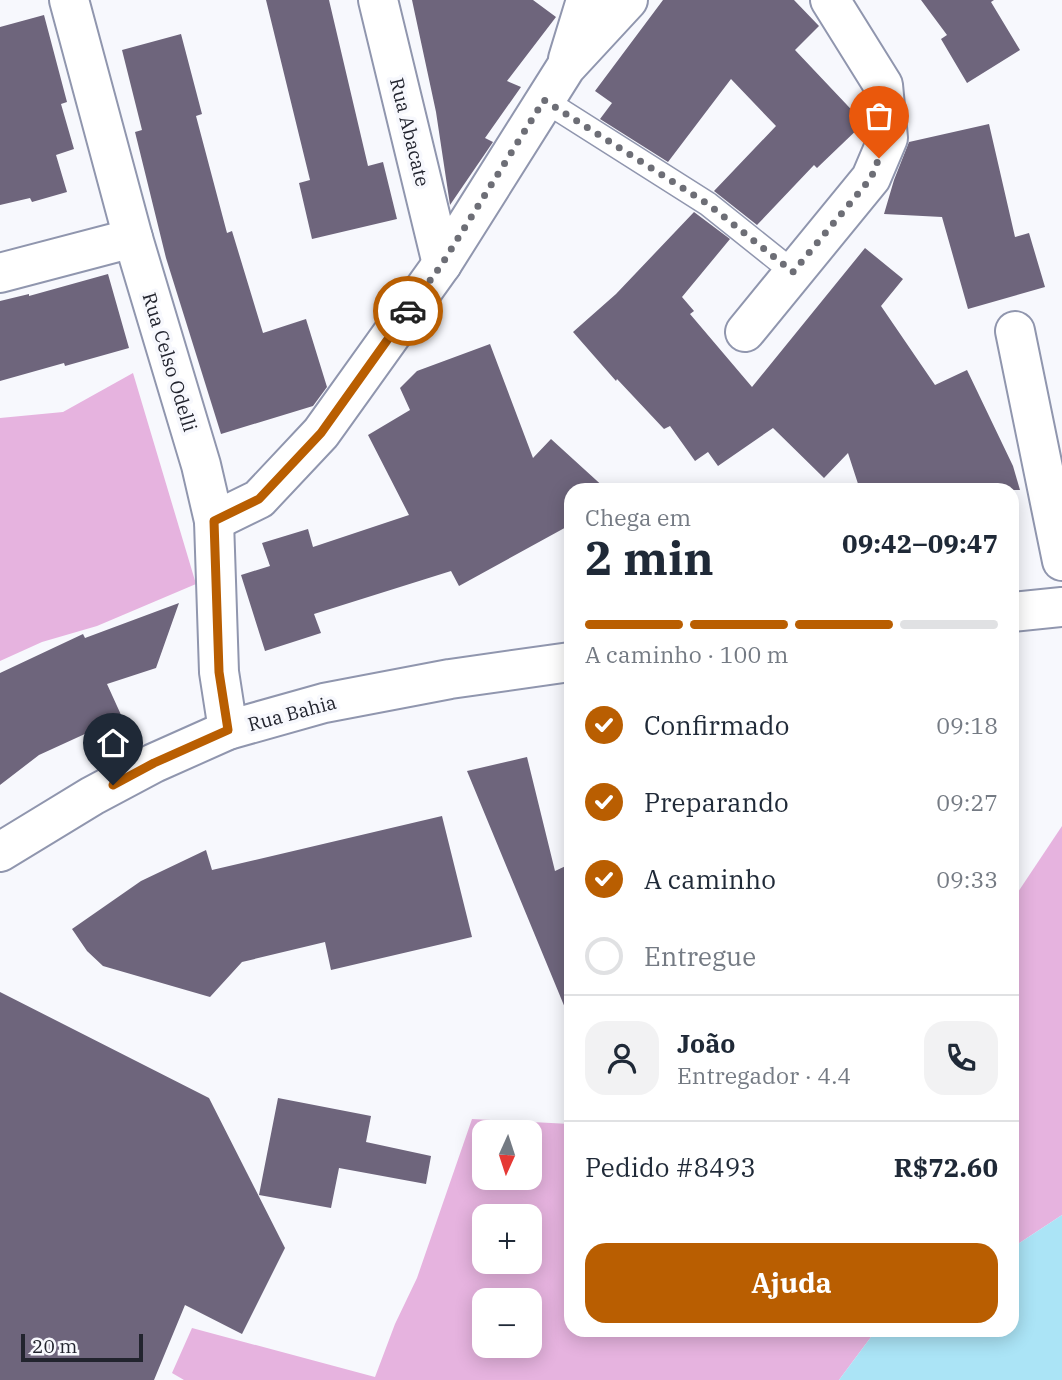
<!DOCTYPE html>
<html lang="pt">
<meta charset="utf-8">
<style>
body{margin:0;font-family:"IBM Plex Serif",serif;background:#f2f2f3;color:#1f2937;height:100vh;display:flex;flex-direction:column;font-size:26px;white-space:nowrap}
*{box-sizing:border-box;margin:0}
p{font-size:23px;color:#747a83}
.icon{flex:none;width:38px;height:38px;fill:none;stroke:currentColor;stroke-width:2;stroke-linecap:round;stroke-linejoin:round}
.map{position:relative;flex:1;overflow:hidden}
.panel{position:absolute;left:564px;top:483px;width:455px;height:854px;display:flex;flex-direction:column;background:#fff;border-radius:21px;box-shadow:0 4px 18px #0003}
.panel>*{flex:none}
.needle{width:46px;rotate:183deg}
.tools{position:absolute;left:472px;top:1120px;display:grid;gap:14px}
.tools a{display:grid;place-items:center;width:70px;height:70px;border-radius:14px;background:#fff;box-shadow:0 4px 18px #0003;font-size:35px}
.scale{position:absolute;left:21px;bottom:18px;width:122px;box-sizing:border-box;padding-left:7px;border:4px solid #22242e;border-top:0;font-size:19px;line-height:24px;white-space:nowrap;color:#22242e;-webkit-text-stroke:5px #f7f8fd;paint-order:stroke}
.pin{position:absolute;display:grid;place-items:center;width:60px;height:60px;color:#fff;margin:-72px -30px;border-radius:50% 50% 50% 0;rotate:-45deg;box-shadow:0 0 7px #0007}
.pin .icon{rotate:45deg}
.courier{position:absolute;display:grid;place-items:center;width:70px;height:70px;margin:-35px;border:5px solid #b95e01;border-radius:50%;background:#fff;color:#222;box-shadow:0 2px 9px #0007}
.summary em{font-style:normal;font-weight:800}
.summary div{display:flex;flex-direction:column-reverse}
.summary{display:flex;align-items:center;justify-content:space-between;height:119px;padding:0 21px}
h1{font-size:46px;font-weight:800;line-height:52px}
.bar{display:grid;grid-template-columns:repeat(4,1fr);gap:10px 7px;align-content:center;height:84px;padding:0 21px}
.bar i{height:9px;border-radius:5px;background:#e0e1e3}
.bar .on{background:#b95e01}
.bar p{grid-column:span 4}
.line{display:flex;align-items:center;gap:18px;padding:0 21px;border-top:2px solid #e0e1e3}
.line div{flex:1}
.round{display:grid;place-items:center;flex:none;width:74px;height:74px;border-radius:21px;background:#f2f2f3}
ol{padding:0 21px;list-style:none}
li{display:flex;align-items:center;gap:21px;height:77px}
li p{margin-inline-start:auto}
li .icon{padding:7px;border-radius:50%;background:#b95e01;color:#fff;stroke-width:4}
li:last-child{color:#747a83}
li i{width:38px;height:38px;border:4px solid #e0e1e3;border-radius:50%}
.action{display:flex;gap:14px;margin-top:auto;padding:14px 21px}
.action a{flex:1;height:80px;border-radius:21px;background:#b95e01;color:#fff;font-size:28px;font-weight:800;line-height:80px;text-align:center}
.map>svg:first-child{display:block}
</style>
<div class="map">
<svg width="1062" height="1380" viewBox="0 0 1062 1380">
<rect width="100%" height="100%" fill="#f7f8fd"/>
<g fill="#e6b3df" fill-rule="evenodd">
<polygon points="133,373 196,584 97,626 42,642 0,661 0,418 63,412"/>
<polygon points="1062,826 1062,1215 1012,1248 1012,901"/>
<path d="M 472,1119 L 570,1124 L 570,1330 L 882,1330 L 871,1337 L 839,1380 L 184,1380 L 172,1373 L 192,1328 L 375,1377 L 395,1324 L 417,1278 ZM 485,1132 L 530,1132 L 530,1178 L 485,1178 ZM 485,1216 L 530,1216 L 530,1262 L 485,1262 ZM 485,1300 L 530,1300 L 530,1346 L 485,1346 Z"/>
</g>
<polygon fill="#abe4f6" points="1062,1215 1062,1380 839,1380 871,1337 882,1330 1012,1330 1012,1248"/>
<g fill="#6e657c">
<polygon points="266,0 329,0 368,166 383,162 397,219 312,239 299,183 310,180"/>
<polygon points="412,0 533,0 556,17 507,81 521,87 485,138 493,142 450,205 436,112"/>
<polygon points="663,0 794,0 819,26 795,50 864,123 817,168 814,165 757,225 714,191 776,126 731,79 668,162 600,119 612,103 595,91"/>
<polygon points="921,0 994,0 991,2 1020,50 967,83 941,39 947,35"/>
<polygon points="44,15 67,102 61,104 74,149 56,155 67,192 32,202 30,198 0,205 0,27"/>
<polygon points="181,34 202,114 196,116 227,233 232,231 263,333 306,319 327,387 313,406 221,434 166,258 135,132 142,130 122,50"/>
<polygon points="989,124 1015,237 1029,233 1045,287 968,309 942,217 884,214 894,180 909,142"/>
<polygon points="694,212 730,239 682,297 694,311 690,314 752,387 865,248 903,279 881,306 935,385 967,370 1013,466 1020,490 860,490 848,453 824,478 773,428 718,466 708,452 695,461 670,426 664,429 617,379 616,381 573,332 616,294"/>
<polygon points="108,274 129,348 65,366 64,363 0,381 0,301 29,294 29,296"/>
<polygon points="490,344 533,458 551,439 607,490 570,490 570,525 459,586 451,571 314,614 321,633 265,651 241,575 270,566 262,543 308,529 313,547 409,515 368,435 410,410 400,388 417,371"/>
<polygon points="179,603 156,668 107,684 122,717 39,755 0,785 0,673 83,634 85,638"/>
<polygon points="527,757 555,871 570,864 570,1020 467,771"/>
<polygon points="442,816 472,937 331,970 325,942 242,962 210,997 103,966 87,951 72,929 141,881 206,850 212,870"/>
<polygon points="0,992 209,1098 285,1248 242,1334 185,1305 154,1380 0,1380"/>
<polygon points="278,1098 371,1116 366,1142 431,1156 426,1184 339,1168 331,1208 259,1195"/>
</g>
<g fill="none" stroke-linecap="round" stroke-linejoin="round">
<defs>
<polyline id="service" points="544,100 708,204 793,272"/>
<g id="minor">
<polyline points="378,0 442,264"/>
<polyline points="568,59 586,0"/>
<polyline points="0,273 133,238"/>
<polyline points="1015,331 1062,561"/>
<polyline points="745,332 871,178 888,138 883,85 830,0"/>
<polyline points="214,521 259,499 321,433 442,264 566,67 628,0"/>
</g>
<polyline id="tertiary" points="69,0 133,238 201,465 214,521 219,672 228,730"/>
<g id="primary">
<polyline points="1012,612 1062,607"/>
<polyline points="0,852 92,796 154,763 228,730 324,703 450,679 570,662"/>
</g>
</defs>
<use href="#service" stroke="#9096ae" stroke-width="26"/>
<use href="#minor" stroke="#9096ae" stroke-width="42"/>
<use href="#tertiary" stroke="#9096ae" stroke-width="42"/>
<use href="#primary" stroke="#9096ae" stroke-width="42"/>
<use href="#service" stroke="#fff" stroke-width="23"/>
<use href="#minor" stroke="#fff" stroke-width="38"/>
<use href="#tertiary" stroke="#fff" stroke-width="38"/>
<use href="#primary" stroke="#fff" stroke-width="38"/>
</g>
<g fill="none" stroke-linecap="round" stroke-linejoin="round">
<polyline stroke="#6d6e76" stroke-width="7" stroke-dasharray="0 12.6" points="408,311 442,264 544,100 708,204 793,272 871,178 879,158"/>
<polyline stroke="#b95e01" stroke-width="9" points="113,785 154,763 228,730 219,672 214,521 259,499 321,433 408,311"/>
</g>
<g text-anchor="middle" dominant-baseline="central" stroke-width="7" stroke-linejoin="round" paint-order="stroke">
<g font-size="19" fill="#22242e" stroke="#f7f8fd">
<text transform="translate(410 132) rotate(76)">Rua Abacate</text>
<text transform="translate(170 362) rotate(73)">Rua Celso Odelli</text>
<text transform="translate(292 713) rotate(-15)">Rua Bahia</text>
</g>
</g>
</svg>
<div class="tools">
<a><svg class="needle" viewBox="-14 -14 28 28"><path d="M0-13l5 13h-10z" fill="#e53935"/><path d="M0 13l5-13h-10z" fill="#747a83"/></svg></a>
<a>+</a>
<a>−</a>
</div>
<div class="scale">20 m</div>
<div class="pin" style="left:879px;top:158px;background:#ea580c"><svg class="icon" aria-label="bag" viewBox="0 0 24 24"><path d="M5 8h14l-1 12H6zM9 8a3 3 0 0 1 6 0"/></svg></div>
<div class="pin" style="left:113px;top:785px;background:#1f2937"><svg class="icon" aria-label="home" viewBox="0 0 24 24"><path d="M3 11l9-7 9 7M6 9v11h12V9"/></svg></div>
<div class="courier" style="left:408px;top:311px"><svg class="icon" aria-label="car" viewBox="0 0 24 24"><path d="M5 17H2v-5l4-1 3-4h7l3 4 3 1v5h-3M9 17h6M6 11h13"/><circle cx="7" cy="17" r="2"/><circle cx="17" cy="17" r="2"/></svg></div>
<section class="panel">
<div class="summary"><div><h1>2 min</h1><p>Chega em</p></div><em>09:42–09:47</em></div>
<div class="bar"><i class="on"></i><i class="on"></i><i class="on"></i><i></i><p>A caminho · 100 m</p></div>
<ol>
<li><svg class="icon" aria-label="check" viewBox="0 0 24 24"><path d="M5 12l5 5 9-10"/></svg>Confirmado<p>09:18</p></li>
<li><svg class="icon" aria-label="check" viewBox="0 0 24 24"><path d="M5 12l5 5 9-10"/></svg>Preparando<p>09:27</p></li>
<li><svg class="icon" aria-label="check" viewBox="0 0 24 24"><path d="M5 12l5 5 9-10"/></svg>A caminho<p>09:33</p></li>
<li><i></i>Entregue</li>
</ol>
<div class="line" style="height:126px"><a class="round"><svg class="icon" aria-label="person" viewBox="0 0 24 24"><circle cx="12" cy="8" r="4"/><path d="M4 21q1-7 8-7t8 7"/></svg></a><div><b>João</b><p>Entregador · 4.4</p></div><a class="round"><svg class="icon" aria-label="phone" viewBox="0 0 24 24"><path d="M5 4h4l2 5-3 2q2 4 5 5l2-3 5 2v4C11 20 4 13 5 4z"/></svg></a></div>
<div class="line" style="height:91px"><div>Pedido #8493</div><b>R$72.60</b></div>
<div class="action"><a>Ajuda</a></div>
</section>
</div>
